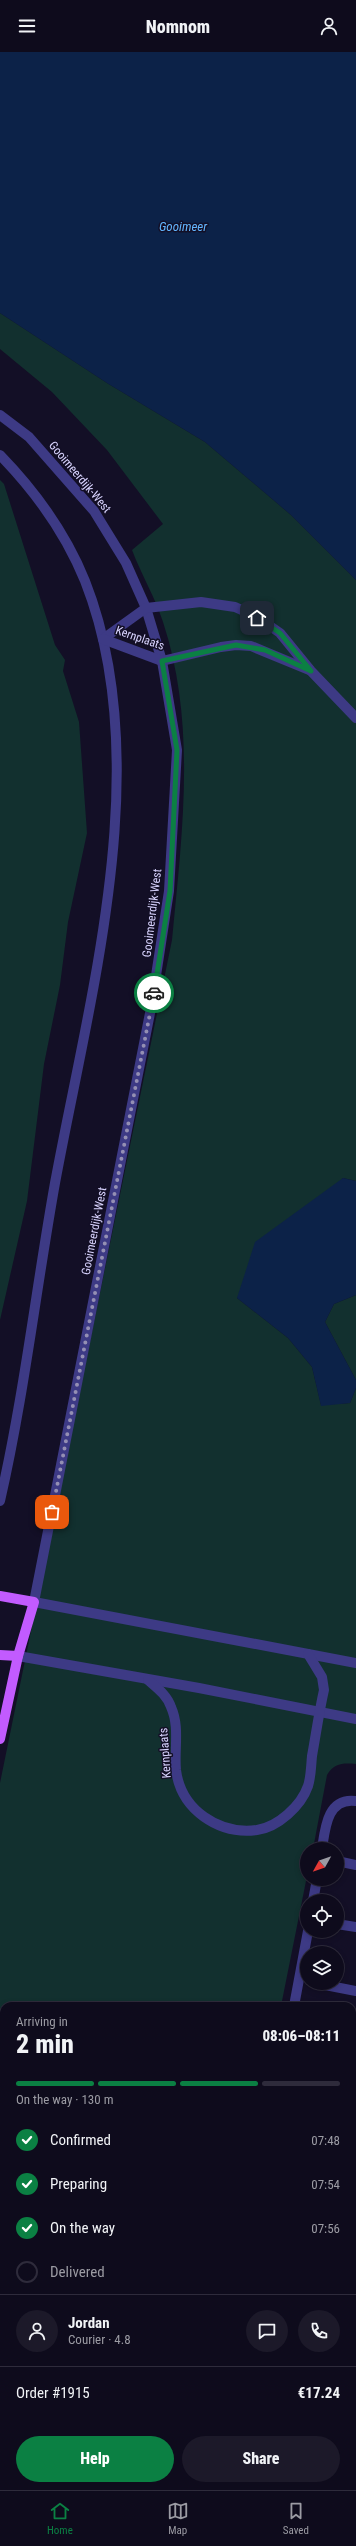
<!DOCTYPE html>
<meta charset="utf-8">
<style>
body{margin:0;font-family:"Roboto Condensed",sans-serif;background:#1c1929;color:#f1f3f6;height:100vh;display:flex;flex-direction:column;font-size:15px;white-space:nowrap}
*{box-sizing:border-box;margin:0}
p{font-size:13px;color:#9b9ba3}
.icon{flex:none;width:22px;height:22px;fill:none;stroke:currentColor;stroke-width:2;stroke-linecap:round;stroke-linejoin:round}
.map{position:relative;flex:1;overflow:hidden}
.panel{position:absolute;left:0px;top:1950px;width:356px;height:488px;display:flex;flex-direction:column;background:#0e0b1c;border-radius:12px 12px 0 0;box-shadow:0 2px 6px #0003,0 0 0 1px #2e2b3b}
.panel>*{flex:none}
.needle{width:26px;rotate:230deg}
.fabs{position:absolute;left:300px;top:1790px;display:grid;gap:8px}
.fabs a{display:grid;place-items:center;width:44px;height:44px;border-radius:50%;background:#0e0b1c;box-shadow:0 2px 6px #0003,0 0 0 1px #2e2b3b;font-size:20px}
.pin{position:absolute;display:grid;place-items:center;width:34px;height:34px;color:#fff;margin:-17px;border-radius:8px;box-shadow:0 2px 6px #0006}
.courier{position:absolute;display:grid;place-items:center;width:40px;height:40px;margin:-20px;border:3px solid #0b8043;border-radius:50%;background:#fff;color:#222;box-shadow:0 1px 5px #0007}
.head em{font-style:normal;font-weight:800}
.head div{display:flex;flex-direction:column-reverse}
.head{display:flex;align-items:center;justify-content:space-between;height:68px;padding:0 16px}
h1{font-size:26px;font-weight:800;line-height:30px}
.bar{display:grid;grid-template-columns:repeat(4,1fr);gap:6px 4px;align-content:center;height:48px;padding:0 16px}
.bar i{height:5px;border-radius:3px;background:#2e2b3b}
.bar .active{background:#0b8043}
.bar p{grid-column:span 4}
.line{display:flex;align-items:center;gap:10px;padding:0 16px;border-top:1px solid #2e2b3b}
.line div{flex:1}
.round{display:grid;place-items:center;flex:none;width:42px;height:42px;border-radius:21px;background:#1c1929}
ol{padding:0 16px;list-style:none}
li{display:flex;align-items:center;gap:12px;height:44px}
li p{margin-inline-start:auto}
li .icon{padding:4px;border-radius:50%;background:#0b8043;color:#fff;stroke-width:4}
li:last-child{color:#9b9ba3}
li i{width:22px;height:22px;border:2px solid #2e2b3b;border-radius:50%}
.action{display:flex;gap:8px;margin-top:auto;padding:8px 16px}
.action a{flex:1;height:46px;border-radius:24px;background:#0b8043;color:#fff;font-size:16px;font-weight:800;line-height:46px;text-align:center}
.action a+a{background:#1c1929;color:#f1f3f6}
header{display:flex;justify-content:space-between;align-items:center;height:52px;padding:0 16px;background:#0e0b1c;font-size:18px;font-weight:800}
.tab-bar{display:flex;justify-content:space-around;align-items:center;height:56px;border-top:1px solid #2e2b3b;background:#0e0b1c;font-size:11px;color:#9b9ba3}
.tab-bar a{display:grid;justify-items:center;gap:2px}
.tab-bar .active{color:#0b8043}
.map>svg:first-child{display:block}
</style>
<header><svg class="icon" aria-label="menu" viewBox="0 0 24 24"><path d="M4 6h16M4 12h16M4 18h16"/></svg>Nomnom<svg class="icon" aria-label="person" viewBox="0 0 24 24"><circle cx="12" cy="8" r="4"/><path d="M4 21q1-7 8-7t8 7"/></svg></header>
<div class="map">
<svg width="356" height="2438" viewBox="0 0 356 2438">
<rect width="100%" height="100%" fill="#130f26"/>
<g fill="#12302f">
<path d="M 0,261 L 107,331 L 205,390 L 291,463 L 356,528 L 356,1129 L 343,1126 L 237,1246 L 288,1286 L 312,1315 L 321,1353 L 350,1351 L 356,1336 L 356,1712 C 343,1711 334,1711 327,1723 L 313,1797 L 307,1797 L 307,1824 L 281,1954 L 4,1954 L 4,2156 L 0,2155 L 0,1731 L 172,888 C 182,782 197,673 163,570 C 155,545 141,522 132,498 L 163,472 L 107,398 L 52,340 L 0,297 Z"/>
<polygon points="0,428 4,432 55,593 65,608 63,619 79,670 87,781 68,870 60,933 44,1012 27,1149 0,1268"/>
<polygon points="356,1243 356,1328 325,1270 334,1252"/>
<polygon points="352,2042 356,2042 356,2232 352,2231"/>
</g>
<g fill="#0c2248">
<polygon points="0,0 356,0 356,528 291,463 205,390 107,331 0,261"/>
<polygon points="343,1126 356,1129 356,1243 334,1252 325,1270 356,1328 356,1336 350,1351 321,1354 312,1315 288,1286 237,1246 255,1190"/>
</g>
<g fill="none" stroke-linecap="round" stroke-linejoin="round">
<g stroke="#3d3a85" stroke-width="10">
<polyline points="0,363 29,385 94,459 126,511 146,556 162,609 177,698 169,839 151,956 34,1550 356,1611"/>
<path d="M 0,403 C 35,439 66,482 85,529 C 157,711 89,946 55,1131 C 36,1237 24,1344 0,1449"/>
<polyline points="103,587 146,556 201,550 235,555 257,565 280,581 311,619 356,666"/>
<polyline points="103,587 162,609 221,595 236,593 251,594 309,618"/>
<polyline points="18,1604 199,1636 356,1667"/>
<path d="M 148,1628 C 157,1636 167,1643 171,1655 C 180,1675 174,1697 176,1718 C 181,1758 219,1783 257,1778 C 278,1775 301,1754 308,1734 C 311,1725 311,1714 312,1704 C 316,1682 319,1660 324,1638 L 322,1625 L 308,1602"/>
<path d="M 322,1797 C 325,1777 327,1745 356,1749"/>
<polyline points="337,1809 356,1813"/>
<polyline points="313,1849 317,1827"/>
<polyline points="337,1872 356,1875"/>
<polyline points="315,1931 356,1939"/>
<polyline points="294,1954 308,1879"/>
<polyline points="352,2003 356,2004"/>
</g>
<g stroke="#c25bff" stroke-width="10">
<polyline points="0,1544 34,1550 18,1604 0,1687"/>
<polyline points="0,1603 18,1604"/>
</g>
<g stroke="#ff4fa3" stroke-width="12">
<polyline points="0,2228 4,2230"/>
<polyline points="0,2248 4,2249"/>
<polyline points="352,2313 356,2314"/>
<polyline points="0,2321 4,2322"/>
<polyline points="0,2369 4,2370"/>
<polyline points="352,2387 356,2387"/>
<polyline points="350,2434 356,2435"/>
<polyline points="0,2436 9,2438"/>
</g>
</g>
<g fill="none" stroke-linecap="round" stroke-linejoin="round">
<polyline stroke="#948fb3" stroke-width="4" stroke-dasharray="0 7.2" points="52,1460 154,941"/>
<polyline stroke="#0b8043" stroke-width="5" points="154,941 170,839 177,698 162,609 236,593 265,598 311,619 280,581 257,566"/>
</g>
<g text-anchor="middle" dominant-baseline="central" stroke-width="3" stroke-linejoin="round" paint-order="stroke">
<g font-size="12" fill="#d9d4ff" stroke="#130f26">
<text transform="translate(80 425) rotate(50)">Gooimeerdijk-West</text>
<text transform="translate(140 586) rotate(19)">Kernplaats</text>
<text transform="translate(152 861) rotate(-83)">Gooimeerdijk-West</text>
<text transform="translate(94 1179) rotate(-79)">Gooimeerdijk-West</text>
<text transform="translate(165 1701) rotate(-94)">Kernplaats</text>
</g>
<g font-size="13" font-style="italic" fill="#62b6ff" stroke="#130f26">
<text x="183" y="174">Gooimeer</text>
</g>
</g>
</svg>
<div class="fabs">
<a><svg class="needle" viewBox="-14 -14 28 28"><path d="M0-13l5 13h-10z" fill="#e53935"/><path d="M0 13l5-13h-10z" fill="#9b9ba3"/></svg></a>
<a><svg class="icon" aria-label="locate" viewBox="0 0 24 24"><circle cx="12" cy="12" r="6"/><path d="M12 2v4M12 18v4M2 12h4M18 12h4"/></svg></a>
<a><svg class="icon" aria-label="layers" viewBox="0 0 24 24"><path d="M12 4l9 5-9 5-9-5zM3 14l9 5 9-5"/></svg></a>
</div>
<div class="pin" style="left:52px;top:1460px;background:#ea580c"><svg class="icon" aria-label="bag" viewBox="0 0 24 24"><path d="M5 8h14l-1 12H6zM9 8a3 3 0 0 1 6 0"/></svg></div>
<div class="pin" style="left:257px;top:566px;background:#1f2937"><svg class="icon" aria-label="home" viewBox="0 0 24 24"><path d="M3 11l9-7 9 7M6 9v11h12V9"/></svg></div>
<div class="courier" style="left:154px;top:941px"><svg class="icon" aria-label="car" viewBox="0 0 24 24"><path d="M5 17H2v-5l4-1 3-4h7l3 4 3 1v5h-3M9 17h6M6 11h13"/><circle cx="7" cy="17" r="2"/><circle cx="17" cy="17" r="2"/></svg></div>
<section class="panel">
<div class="head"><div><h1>2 min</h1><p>Arriving in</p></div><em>08:06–08:11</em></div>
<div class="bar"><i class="active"></i><i class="active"></i><i class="active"></i><i></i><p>On the way · 130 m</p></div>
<ol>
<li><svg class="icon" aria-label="check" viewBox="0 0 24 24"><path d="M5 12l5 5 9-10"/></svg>Confirmed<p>07:48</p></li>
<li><svg class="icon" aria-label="check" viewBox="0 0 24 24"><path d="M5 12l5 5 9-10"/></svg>Preparing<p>07:54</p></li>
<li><svg class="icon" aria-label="check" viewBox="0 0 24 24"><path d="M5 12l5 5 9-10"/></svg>On the way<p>07:56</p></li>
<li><i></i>Delivered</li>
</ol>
<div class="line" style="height:72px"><a class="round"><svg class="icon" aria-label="person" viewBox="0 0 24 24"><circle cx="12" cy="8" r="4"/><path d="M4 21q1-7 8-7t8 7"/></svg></a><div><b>Jordan</b><p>Courier · 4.8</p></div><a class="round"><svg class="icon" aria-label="chat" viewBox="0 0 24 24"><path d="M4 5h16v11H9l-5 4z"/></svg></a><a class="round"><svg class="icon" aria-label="phone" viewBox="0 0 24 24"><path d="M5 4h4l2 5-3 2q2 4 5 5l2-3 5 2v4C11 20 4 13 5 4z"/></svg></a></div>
<div class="line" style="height:52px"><div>Order #1915</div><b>€17.24</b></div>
<div class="action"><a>Help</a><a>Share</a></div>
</section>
</div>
<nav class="tab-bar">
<a class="active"><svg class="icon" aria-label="home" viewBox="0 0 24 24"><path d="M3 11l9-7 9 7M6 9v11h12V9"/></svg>Home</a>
<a><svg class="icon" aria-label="map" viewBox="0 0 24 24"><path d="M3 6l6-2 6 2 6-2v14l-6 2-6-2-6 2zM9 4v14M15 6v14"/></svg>Map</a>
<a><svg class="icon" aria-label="saved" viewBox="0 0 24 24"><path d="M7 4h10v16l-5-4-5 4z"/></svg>Saved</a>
</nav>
